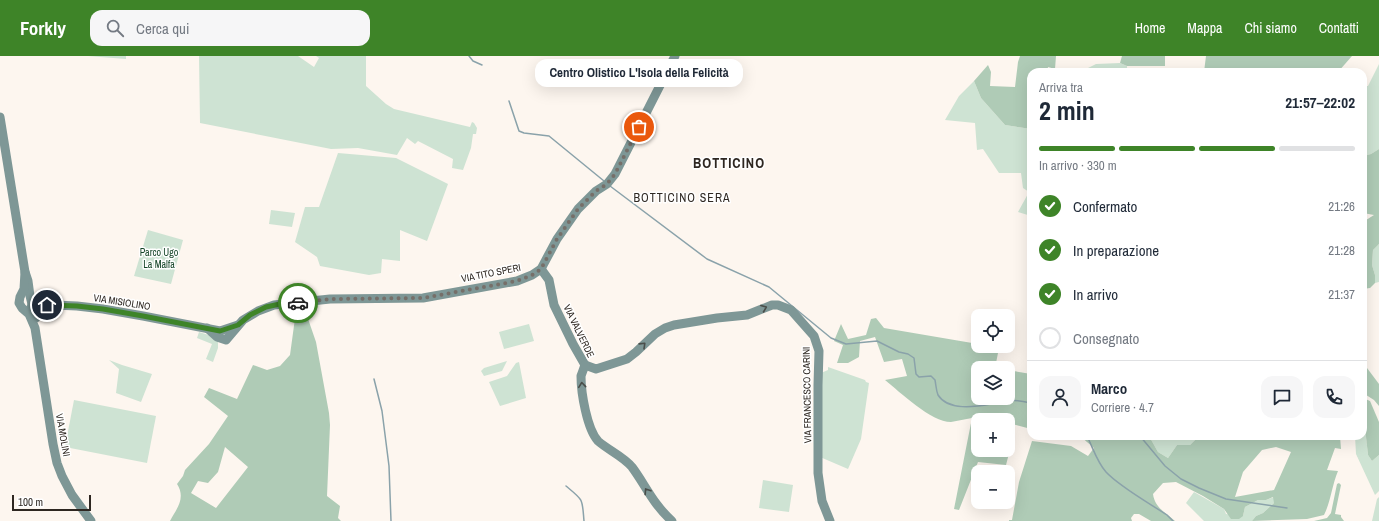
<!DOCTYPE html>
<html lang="it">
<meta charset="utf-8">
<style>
body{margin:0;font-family:"Archivo Narrow",sans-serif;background:#f6f6f7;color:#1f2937;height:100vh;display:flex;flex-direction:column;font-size:15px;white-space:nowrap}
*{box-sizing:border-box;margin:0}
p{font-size:13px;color:#747a83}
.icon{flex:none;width:22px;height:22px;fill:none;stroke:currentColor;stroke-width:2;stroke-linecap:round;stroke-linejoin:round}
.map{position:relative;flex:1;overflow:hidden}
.details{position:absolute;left:1027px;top:12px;width:340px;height:372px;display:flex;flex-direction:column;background:#fff;border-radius:12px;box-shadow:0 4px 16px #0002}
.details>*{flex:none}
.tools{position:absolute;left:971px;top:253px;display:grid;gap:8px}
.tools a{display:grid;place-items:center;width:44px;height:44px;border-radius:8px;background:#fff;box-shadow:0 4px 16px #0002;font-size:20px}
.scale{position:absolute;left:12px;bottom:10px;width:79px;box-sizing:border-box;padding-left:4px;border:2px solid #2e2721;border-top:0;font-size:11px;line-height:14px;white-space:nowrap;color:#2e2721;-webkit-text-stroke:3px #fff;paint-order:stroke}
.pin{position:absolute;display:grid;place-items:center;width:34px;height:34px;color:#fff;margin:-17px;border:2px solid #fff;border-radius:50%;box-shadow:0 1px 4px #0007}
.courier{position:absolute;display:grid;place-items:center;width:40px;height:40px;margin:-20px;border:3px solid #3e8428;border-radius:50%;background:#fff;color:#222;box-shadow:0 1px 5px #0007}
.bubble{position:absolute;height:28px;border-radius:12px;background:#fff;box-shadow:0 4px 16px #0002;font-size:13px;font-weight:800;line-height:28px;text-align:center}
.overview em{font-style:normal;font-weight:800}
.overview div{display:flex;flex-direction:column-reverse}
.overview{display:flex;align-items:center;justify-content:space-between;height:68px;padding:0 12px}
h1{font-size:26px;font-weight:800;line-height:30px}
.bar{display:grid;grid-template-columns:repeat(4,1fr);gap:6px 4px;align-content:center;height:48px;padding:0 12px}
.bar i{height:5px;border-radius:3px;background:#e0e1e3}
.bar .current{background:#3e8428}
.bar p{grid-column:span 4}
.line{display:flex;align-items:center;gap:10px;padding:0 12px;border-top:1px solid #e0e1e3}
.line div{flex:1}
.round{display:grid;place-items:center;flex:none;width:42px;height:42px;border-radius:12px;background:#f6f6f7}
ol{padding:0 12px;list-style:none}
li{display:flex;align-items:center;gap:12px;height:44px}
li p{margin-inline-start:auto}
li .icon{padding:4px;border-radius:50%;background:#3e8428;color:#fff;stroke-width:4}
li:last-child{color:#747a83}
li i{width:22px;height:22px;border:2px solid #e0e1e3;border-radius:50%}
header{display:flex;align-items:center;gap:24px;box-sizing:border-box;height:56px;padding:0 20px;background:#3e8428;color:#fff}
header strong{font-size:19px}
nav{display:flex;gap:22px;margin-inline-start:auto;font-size:14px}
.search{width:280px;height:36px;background:#f6f6f7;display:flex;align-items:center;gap:10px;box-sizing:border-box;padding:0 14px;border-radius:12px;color:#747a83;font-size:15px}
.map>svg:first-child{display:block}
</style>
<header>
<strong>Forkly</strong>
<div class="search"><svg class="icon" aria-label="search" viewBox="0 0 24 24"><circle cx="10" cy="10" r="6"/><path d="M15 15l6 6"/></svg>Cerca qui</div>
<nav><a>Home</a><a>Mappa</a><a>Chi siamo</a><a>Contatti</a></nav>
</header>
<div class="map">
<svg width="1379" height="465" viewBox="0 0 1379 465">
<rect width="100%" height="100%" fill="#fdf6ef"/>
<g fill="#cee3d3">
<polygon points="88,0 126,0 126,3"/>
<polygon points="199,0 298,0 314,11 319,2 316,0 366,0 366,30 386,48 394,53 470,71 472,66 474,67 477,72 476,78 473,78 471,92 463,114 452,112 453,103 418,85 415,88 407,82 397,99 358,92 331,93 200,67"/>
<polygon points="1120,7 1127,10 1127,16 1071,16 1069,13 1086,13 1096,8"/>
<polygon points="1379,8 1379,93 1371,98 1363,100 1363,30 1368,30"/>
<polygon points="974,25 981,42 1005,69 1031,73 1031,160 1018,156 1029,136 1023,132 1021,117 999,117 983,93 977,94 975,67 945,64 959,40"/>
<polygon points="338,97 396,102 448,128 427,185 400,174 400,205 382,203 381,217 369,219 320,210 317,201 295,186 305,151 319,151"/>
<polygon points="271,154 295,157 292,171 269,168"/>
<polygon points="148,174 183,184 171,228 134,220"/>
<polygon points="1379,188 1379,226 1375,227 1375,219 1372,209 1373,194"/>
<polygon points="529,268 534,285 504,293 499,276"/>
<polygon points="199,276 212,280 218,285 218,292 213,306 206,303 212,288 197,282"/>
<polygon points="109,304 122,309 152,318 141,346 116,337 119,313"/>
<polygon points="507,305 502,315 484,320 481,315 484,312"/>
<polygon points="519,306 526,342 500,350 489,326 507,320 516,307"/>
<polygon points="828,311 865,324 866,326 869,327 861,383 848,413 820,401 821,317 828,314"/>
<polygon points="74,344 156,360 147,407 65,391"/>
<polygon points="1363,353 1368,399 1372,405 1379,399 1379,435 1375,439 1356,398 1355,380 1363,380"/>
<polygon points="1149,380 1199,380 1190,389 1177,389 1168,402 1158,396"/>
<polygon points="763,424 793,429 789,456 759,452"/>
<polygon points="1194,436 1224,453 1226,458 1243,460 1245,451 1258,444 1266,444 1274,441 1274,447 1263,457 1256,460 1252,465 1204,465 1186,447"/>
<polygon points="1379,441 1379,465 1372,465 1377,443"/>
</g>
<g fill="#afcbb6" fill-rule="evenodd">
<polygon points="1020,0 1056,0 1055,13 1048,11 1047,16 1031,16 1031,73 1005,69 981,42 974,25 988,9 991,16 990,30 1015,31 1018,6"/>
<polygon points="1122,0 1165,0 1165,10 1127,10 1120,7"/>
<polygon points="1206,0 1352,0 1338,16 1204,16"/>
<polygon points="1379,93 1379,188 1373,194 1372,209 1375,219 1375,227 1370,232 1363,233 1363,166 1374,159 1363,157 1363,100 1371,98"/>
<path d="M 305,254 L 316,286 L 329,357 L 330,369 L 327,440 L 340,450 L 338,462 L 341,465 L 170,465 C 177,452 186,442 177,428 L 183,420 L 185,414 L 209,388 L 228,360 L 204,341 L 209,332 L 237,343 L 253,309 L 267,314 L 280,310 L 290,299 L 296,255 ZM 225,391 L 248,411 L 216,452 L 191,437 L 198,425 L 208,427 L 218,416 Z"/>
<path d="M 876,262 L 884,272 L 978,288 L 978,290 L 999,292 L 995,312 L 978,312 L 978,342 L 1008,342 L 1008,314 L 1031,318 L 1031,373 L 1008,367 L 1008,364 L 995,363 L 991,364 L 978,364 L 978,394 L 1008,394 L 1008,379 L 1013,382 L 1006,409 L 978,406 L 959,454 L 954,453 L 972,362 C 965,363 958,365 951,366 C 931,366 900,336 885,324 L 907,320 L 902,303 L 884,306 L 875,281 L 860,285 L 859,301 L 848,307 L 837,307 L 843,289 L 834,285 L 841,268 L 848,283 L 866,279 L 871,263 Z"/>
<polygon points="1366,306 1367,312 1379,328 1379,350 1374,344 1363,337 1363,311"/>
<polygon points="1363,342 1370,345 1379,366 1379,399 1372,405 1368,399 1363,353"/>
<path d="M 1080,380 L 1149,380 L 1158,396 L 1168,402 L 1177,389 L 1190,389 L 1199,380 L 1340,380 L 1341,393 L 1335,392 L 1327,414 L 1338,415 C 1332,429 1331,445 1324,459 L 1307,463 L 1252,465 L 1256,460 L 1263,457 L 1274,447 L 1273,441 L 1266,444 L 1258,444 L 1245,451 L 1243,460 L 1239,463 L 1231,463 L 1224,453 L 1203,440 L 1176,426 L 1163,427 L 1153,438 C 1155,452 1165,456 1175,465 L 1151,465 L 1139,458 L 1134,458 L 1131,462 L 1132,465 L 1009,465 L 1009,464 L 1012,464 L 1019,426 L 1032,385 L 1071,390 L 1088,400 L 1094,392 ZM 1276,391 L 1291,396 L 1274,434 L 1235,441 L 1243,416 L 1262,394 Z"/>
<polygon points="1339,427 1341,429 1335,458 1341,459 1341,461 1344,465 1314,465 1327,462 1331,457 1337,428"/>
</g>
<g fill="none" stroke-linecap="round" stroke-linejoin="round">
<g stroke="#8aa2aa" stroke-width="1.5">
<polyline points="469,0 473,5 482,9"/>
<polyline points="509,45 519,75 524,77 549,80 604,125"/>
<path d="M 610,130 L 707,203 L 769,231 L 831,282 L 846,288 L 877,285 L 899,296 L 908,298 L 914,302 L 916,318 L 919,321 L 931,320 L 935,324 C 936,329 936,334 938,339 C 948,355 975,351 991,348 C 995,348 999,345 1003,345 C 1012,343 1022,345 1031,347"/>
<polyline points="374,323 382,355 389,410 391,465"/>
<path d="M 1087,380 C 1093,392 1097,406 1106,416 C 1120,431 1149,447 1167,459 L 1173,465"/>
<polyline points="1112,380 1118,380"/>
<polyline points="1140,380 1165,410 1181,423 1199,432 1226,443 1287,452"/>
<path d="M 566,430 C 584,445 582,442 584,465"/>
</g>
<g stroke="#7e9796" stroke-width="9">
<polyline points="0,61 25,216 28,225 30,240 32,248 31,252 36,262"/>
<polyline points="541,213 549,224 554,249 573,288 585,309"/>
<polyline points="25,216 24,233 20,241 19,247 22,252 29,258 35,272 53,388 57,407 62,420 72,439 91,465"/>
<polyline points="32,248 77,250 103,253 143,260 220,275 238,269"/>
<polyline points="207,272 217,281 226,284 243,264 258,255 274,249 330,243 423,242 517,225 532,219 541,213 557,183 578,153 596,135 607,128 615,118 675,0"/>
<polyline points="585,309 596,313 627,303 636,296 655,278 665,272 674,269 717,262 747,259 772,249 778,249 791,254 814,280 819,295 818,329 818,417 822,445 830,465"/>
<path d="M 585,309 C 584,312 582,317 581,320 C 581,337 587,373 598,385 C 608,394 623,400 632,411 C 646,430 653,448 672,465"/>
</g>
</g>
<defs><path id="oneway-chevron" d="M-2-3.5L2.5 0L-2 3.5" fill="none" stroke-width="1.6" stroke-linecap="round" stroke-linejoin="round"/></defs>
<g stroke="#4a4e4a">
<use href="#oneway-chevron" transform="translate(764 252) rotate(-22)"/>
<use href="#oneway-chevron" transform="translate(643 289) rotate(-44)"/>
<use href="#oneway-chevron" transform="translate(582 329) rotate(-96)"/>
<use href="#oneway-chevron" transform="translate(647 435) rotate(-123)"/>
</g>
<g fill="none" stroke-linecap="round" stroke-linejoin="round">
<polyline stroke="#766f69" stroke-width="4" stroke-dasharray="0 7.2" points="298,247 330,243 423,242 517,225 532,219 541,213 557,183 578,153 596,135 607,128 615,118 639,71"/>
<polyline stroke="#3e8428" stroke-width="5" points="47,249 77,250 103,253 143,260 220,275 238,269 250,259 266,251 280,248 298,247"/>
</g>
<g text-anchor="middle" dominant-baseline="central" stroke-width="3" stroke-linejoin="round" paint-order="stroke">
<g font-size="10" fill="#144427" stroke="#fff">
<text x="159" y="196">Parco Ugo<tspan x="159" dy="12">La Malfa</tspan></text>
</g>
<g font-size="10" fill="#2e2721" stroke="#fff">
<text transform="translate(491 217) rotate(-11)">VIA TITO SPERI</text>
<text transform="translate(122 246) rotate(9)">VIA MISIOLINO</text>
<text transform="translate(579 275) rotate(64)">VIA VALVERDE</text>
<text transform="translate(807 339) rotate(-91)">VIA FRANCESCO CARINI</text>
<text transform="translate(63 379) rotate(80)">VIA MOLINI</text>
</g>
<g font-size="12" letter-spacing="1" fill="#2e2721" stroke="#fff">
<text x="682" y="142">BOTTICINO SERA</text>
</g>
<g font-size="14" font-weight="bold" letter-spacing="1" fill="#2e2721" stroke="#fff">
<text x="729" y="107">BOTTICINO</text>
</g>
</g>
</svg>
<div class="tools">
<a><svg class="icon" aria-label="locate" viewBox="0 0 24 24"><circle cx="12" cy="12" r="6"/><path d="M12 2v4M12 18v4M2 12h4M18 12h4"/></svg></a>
<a><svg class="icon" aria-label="layers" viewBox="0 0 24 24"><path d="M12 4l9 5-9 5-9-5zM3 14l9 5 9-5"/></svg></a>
<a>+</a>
<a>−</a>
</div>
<div class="scale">100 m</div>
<div class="pin" style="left:639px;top:71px;background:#ea580c"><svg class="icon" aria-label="bag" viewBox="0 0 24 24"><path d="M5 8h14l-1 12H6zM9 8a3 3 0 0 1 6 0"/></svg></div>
<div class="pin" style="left:47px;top:249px;background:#1f2937"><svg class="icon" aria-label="home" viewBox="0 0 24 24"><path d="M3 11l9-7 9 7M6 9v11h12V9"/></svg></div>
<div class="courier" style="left:298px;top:247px"><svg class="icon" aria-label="car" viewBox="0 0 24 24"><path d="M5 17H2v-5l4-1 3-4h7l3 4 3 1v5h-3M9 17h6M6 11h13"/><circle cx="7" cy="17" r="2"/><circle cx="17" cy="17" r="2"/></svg></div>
<div class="bubble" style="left:535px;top:3px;width:208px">Centro Olistico L'Isola della Felicità</div>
<section class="details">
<div class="overview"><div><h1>2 min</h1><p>Arriva tra</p></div><em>21:57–22:02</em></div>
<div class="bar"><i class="current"></i><i class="current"></i><i class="current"></i><i></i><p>In arrivo · 330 m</p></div>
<ol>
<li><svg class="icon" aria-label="check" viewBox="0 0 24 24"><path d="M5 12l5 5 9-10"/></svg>Confermato<p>21:26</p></li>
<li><svg class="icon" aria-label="check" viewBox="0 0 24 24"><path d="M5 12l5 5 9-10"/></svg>In preparazione<p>21:28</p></li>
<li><svg class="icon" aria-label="check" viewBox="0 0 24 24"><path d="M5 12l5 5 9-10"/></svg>In arrivo<p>21:37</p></li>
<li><i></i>Consegnato</li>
</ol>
<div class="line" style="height:72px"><a class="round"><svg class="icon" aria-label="person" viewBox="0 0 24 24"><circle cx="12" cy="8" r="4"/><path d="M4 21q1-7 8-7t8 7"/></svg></a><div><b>Marco</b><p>Corriere · 4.7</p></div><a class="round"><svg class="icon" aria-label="chat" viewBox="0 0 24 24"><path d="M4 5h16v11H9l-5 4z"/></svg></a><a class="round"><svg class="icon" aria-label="phone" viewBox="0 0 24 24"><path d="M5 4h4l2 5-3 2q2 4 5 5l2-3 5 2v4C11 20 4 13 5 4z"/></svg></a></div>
</section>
</div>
